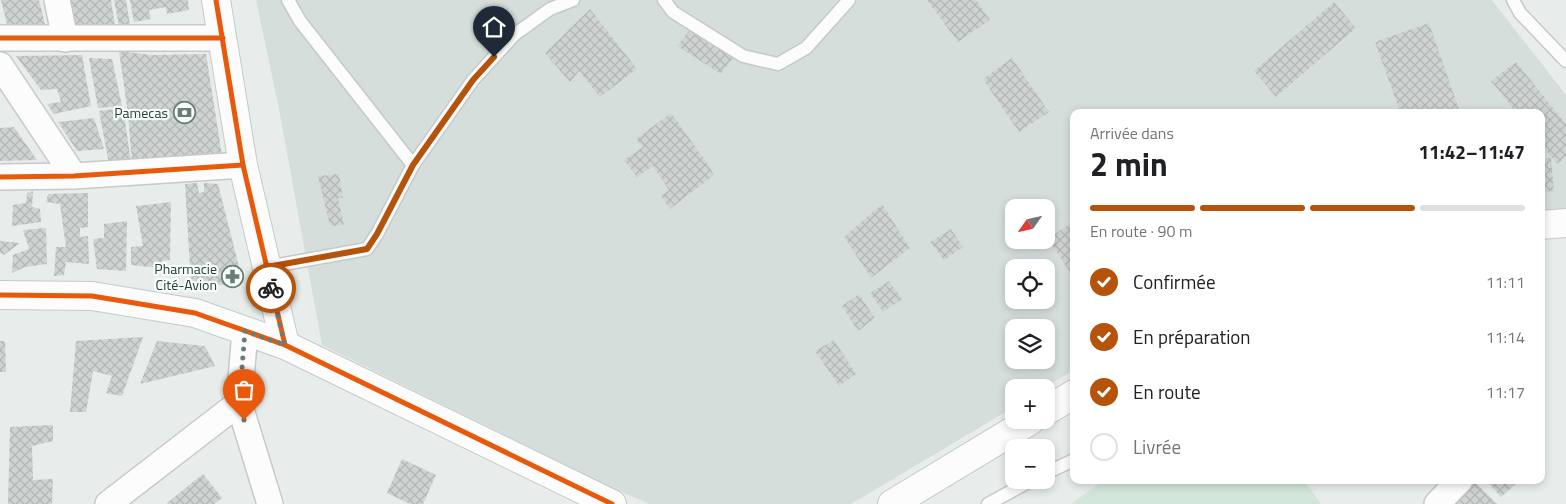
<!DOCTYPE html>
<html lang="fr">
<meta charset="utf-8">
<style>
body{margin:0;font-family:"Titillium Web",sans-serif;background:#f2f2f2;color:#202124;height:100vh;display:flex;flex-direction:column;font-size:19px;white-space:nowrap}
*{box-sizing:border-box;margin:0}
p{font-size:16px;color:#757577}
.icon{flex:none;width:28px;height:28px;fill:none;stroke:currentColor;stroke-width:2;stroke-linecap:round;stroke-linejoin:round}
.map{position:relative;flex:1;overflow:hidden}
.details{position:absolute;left:1070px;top:109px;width:475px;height:375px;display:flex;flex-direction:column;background:#fff;border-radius:10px;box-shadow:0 2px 8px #0003}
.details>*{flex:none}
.needle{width:32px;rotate:236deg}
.fabs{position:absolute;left:1005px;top:199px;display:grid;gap:10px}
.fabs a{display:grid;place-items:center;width:50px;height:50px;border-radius:10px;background:#fff;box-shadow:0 2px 8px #0003;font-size:25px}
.pin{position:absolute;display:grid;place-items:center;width:42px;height:42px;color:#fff;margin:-51px -21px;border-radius:50% 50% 50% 0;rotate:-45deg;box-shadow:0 0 5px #0007}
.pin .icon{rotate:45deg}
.courier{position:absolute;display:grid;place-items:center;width:50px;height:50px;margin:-25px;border:4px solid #b45309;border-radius:50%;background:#fff;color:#222;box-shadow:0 1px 6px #0007}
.headline em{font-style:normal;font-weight:700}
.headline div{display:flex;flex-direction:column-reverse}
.headline{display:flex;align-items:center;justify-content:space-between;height:85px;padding:0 20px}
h1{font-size:32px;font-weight:700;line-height:38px}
.bar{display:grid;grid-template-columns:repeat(4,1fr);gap:8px 5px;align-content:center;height:60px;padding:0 20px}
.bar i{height:6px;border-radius:4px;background:#e0e0e0}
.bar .current{background:#b45309}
.bar p{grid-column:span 4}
ol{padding:0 20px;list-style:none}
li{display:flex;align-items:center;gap:15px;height:55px}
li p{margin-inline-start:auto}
li .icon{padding:5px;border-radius:50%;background:#b45309;color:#fff;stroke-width:4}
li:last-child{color:#757577}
li i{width:28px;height:28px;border:2px solid #e0e0e0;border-radius:50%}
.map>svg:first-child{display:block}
</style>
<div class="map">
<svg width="1566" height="504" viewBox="0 0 1566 504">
<defs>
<pattern id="building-cross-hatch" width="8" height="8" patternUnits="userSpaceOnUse" patternTransform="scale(1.25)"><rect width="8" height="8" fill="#cfd4d2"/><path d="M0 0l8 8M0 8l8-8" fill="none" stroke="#b2b7b5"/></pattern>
</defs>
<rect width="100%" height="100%" fill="#e8edeb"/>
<path fill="#d6dedb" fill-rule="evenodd" d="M 256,0 L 1492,0 L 1566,95 L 1566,211 L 1541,213 L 1541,112 L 1074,112 L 1074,370 L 1045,387 L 1014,388 L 1014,407 L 851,504 L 650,504 L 607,486 L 322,345 L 279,109 ZM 1014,208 L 1046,208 L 1046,240 L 1014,240 ZM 1014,268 L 1046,268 L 1046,300 L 1014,300 ZM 1014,328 L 1046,328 L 1046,360 L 1014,360 Z"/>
<polygon fill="#d1e6d8" points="1104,480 1304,480 1321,504 1071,504"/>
<g fill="url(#building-cross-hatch)">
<polygon points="1,0 39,0 45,24 7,24"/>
<polygon points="70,0 111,0 115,26 75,27"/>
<polygon points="114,0 126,0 130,25 119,26"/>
<polygon points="130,0 188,0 189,10 167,14 166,7 149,10 151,19 134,22"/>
<polygon points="927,0 976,0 990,20 958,42"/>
<polygon points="1334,2 1356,28 1276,97 1254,71"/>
<polygon points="590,9 637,69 600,97 579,71 570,82 545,53"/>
<polygon points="1429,23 1460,112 1400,112 1375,42"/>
<polygon points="689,31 733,58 721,74 677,46"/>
<polygon points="119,51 151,55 206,54 222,156 132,163 128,114"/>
<polygon points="82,55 91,106 54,114 47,104 61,102 57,89 41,90 16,56"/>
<polygon points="89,58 112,59 122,106 98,108"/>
<polygon points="1012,58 1049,112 1019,132 983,79"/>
<polygon points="1516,62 1566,124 1566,156 1557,164 1541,144 1541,112 1516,112 1491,81"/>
<polygon points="123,108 131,162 109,164 99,111"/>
<polygon points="671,113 707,163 714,175 670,209 661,196 669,190 653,166 637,177 624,160 643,147 636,139"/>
<polygon points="94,118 104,149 77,151 58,122"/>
<polygon points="14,127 37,160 0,161 0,128"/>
<polygon points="1551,158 1554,191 1541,192 1541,159"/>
<polygon points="339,174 343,198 338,198 344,225 330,226 318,176"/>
<polygon points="197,183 199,193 204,192 204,183 218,184 242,279 232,285 191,284 185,184"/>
<polygon points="33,191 32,207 40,209 41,222 12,226 13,205 26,203 27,193"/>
<polygon points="88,193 88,227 80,228 80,237 88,236 89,264 66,262 64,275 54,276 56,247 66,247 60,204 46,202 48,194"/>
<polygon points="171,202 170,260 162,261 160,268 131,265 131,247 143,246 136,206"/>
<polygon points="882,204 910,248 871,278 844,237"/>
<polygon points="127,221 126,271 97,269 93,239 104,238 104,224"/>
<polygon points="1074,221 1074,278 1048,239"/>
<polygon points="46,228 47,264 25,267 12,273 13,255 29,249 23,230"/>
<polygon points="951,229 963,247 944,260 930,242"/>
<polygon points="0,241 20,243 4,255 0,253"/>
<polygon points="889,281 902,299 883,312 870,293"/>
<polygon points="859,294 875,318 858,331 842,306"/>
<polygon points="143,337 122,396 106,393 112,376 93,371 86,412 70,412 76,341"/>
<polygon points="834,340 856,374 839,386 815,351"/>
<polygon points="0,341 5,341 6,372 0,372"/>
<polygon points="157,341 205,346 215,366 140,384"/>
<polygon points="53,425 53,441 32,446 33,480 53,479 52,504 8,504 10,427"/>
<polygon points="402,459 436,475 423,504 410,504 387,493"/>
<polygon points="203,474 222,498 214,504 168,504 167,503"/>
<polygon points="1486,480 1520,480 1501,497"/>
<polygon points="1474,481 1497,504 1451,504"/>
</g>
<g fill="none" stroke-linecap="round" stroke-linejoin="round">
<defs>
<g id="lane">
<polyline points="288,0 300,21 413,165"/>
<polyline points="664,0 673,12 743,56 778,64 806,48 849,0"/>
<polyline points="1513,0 1520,13 1566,61"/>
<polyline points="267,267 367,249 377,234 413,165 473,80 514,35 550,9 573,0"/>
<polyline points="1046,473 1074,460"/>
<polyline points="988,504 1032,480"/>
</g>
<g id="street">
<polyline points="57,0 65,39"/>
<polyline points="0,38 223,38"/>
<polyline points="0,65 74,176"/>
<polyline points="0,177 74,176 243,165"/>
<polyline points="245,331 239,403 270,504"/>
<polyline points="108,504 239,403"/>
<polyline points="1437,504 1460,480"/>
</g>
<g id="secondary">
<polyline points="216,0 243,165 285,345"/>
<polyline points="1541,225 1566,223"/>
<polyline points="0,295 92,296 195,313 285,345 612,504"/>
<polyline points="1046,411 1074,394"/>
<polyline points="892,504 1031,420"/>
</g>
</defs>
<use href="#lane" stroke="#c5cac8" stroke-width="15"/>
<use href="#street" stroke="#c5cac8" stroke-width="28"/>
<use href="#secondary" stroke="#c3cbc8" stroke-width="30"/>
<use href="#lane" stroke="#fcfcfc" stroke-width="12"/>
<use href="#street" stroke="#fcfcfc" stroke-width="25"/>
<use href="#secondary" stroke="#fcfcfc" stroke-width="28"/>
<defs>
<g id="cycleway">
<polyline points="216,0 243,165 285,345"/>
<polyline points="0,38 223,38"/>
<polyline points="0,177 74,176 243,165"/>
<polyline points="0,295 92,296 195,313 285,345 612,504"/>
</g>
</defs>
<use href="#cycleway" stroke="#f7fbf9" stroke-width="8"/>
<use href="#cycleway" stroke="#e8590c" stroke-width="5"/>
</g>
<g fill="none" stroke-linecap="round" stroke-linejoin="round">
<polyline stroke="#697e78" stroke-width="5" stroke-dasharray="0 9" points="244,420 239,404 245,331 285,345 271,288"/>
<polyline stroke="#b45309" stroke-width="6" points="271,288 267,267 367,249 377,234 413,165 473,80 494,57"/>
</g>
<defs>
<symbol id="bank-ring" viewBox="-11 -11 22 22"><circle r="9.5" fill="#f7fbf9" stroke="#697e78" stroke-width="1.5"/><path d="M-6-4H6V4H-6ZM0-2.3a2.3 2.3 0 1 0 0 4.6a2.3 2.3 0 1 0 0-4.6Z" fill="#697e78"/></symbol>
<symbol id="pharmacy-ring" viewBox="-11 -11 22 22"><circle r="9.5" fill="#f7fbf9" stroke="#697e78" stroke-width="1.5"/><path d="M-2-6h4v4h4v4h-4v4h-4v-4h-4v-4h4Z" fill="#697e78"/></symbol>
</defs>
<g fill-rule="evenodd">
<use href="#bank-ring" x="172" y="100" width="25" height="25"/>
<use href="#pharmacy-ring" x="220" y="264" width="25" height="25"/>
</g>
<g text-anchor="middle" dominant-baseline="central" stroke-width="4.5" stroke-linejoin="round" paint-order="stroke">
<g font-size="14" fill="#24423a" stroke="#f7fbf9" text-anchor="end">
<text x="168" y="112">Pamecas</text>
<text x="217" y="268">Pharmacie<tspan x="217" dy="16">Cité-Avion</tspan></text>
</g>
</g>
</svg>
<div class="fabs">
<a><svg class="needle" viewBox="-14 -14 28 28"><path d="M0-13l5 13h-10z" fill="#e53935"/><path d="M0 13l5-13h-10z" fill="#757577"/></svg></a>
<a><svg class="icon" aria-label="locate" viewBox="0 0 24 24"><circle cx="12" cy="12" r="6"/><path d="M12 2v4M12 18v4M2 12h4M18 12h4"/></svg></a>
<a><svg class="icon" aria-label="layers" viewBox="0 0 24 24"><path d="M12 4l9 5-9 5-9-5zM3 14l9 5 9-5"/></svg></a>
<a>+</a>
<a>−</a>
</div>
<div class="pin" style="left:244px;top:420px;background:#ea580c"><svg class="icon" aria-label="bag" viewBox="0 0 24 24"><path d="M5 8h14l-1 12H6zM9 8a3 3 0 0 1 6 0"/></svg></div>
<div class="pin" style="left:494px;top:57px;background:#1f2937"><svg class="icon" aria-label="home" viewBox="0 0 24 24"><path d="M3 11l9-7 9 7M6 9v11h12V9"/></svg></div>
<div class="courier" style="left:271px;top:288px"><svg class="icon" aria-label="bike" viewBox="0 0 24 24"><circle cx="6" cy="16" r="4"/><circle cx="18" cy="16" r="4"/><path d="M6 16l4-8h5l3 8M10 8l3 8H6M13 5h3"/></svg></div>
<section class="details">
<div class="headline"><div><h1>2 min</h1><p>Arrivée dans</p></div><em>11:42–11:47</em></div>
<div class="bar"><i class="current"></i><i class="current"></i><i class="current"></i><i></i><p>En route · 90 m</p></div>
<ol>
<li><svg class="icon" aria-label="check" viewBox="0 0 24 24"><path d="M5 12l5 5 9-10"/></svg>Confirmée<p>11:11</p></li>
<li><svg class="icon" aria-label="check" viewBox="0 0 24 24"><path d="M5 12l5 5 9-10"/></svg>En préparation<p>11:14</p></li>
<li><svg class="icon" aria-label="check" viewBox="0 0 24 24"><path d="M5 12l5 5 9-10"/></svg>En route<p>11:17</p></li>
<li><i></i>Livrée</li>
</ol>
</section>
</div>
